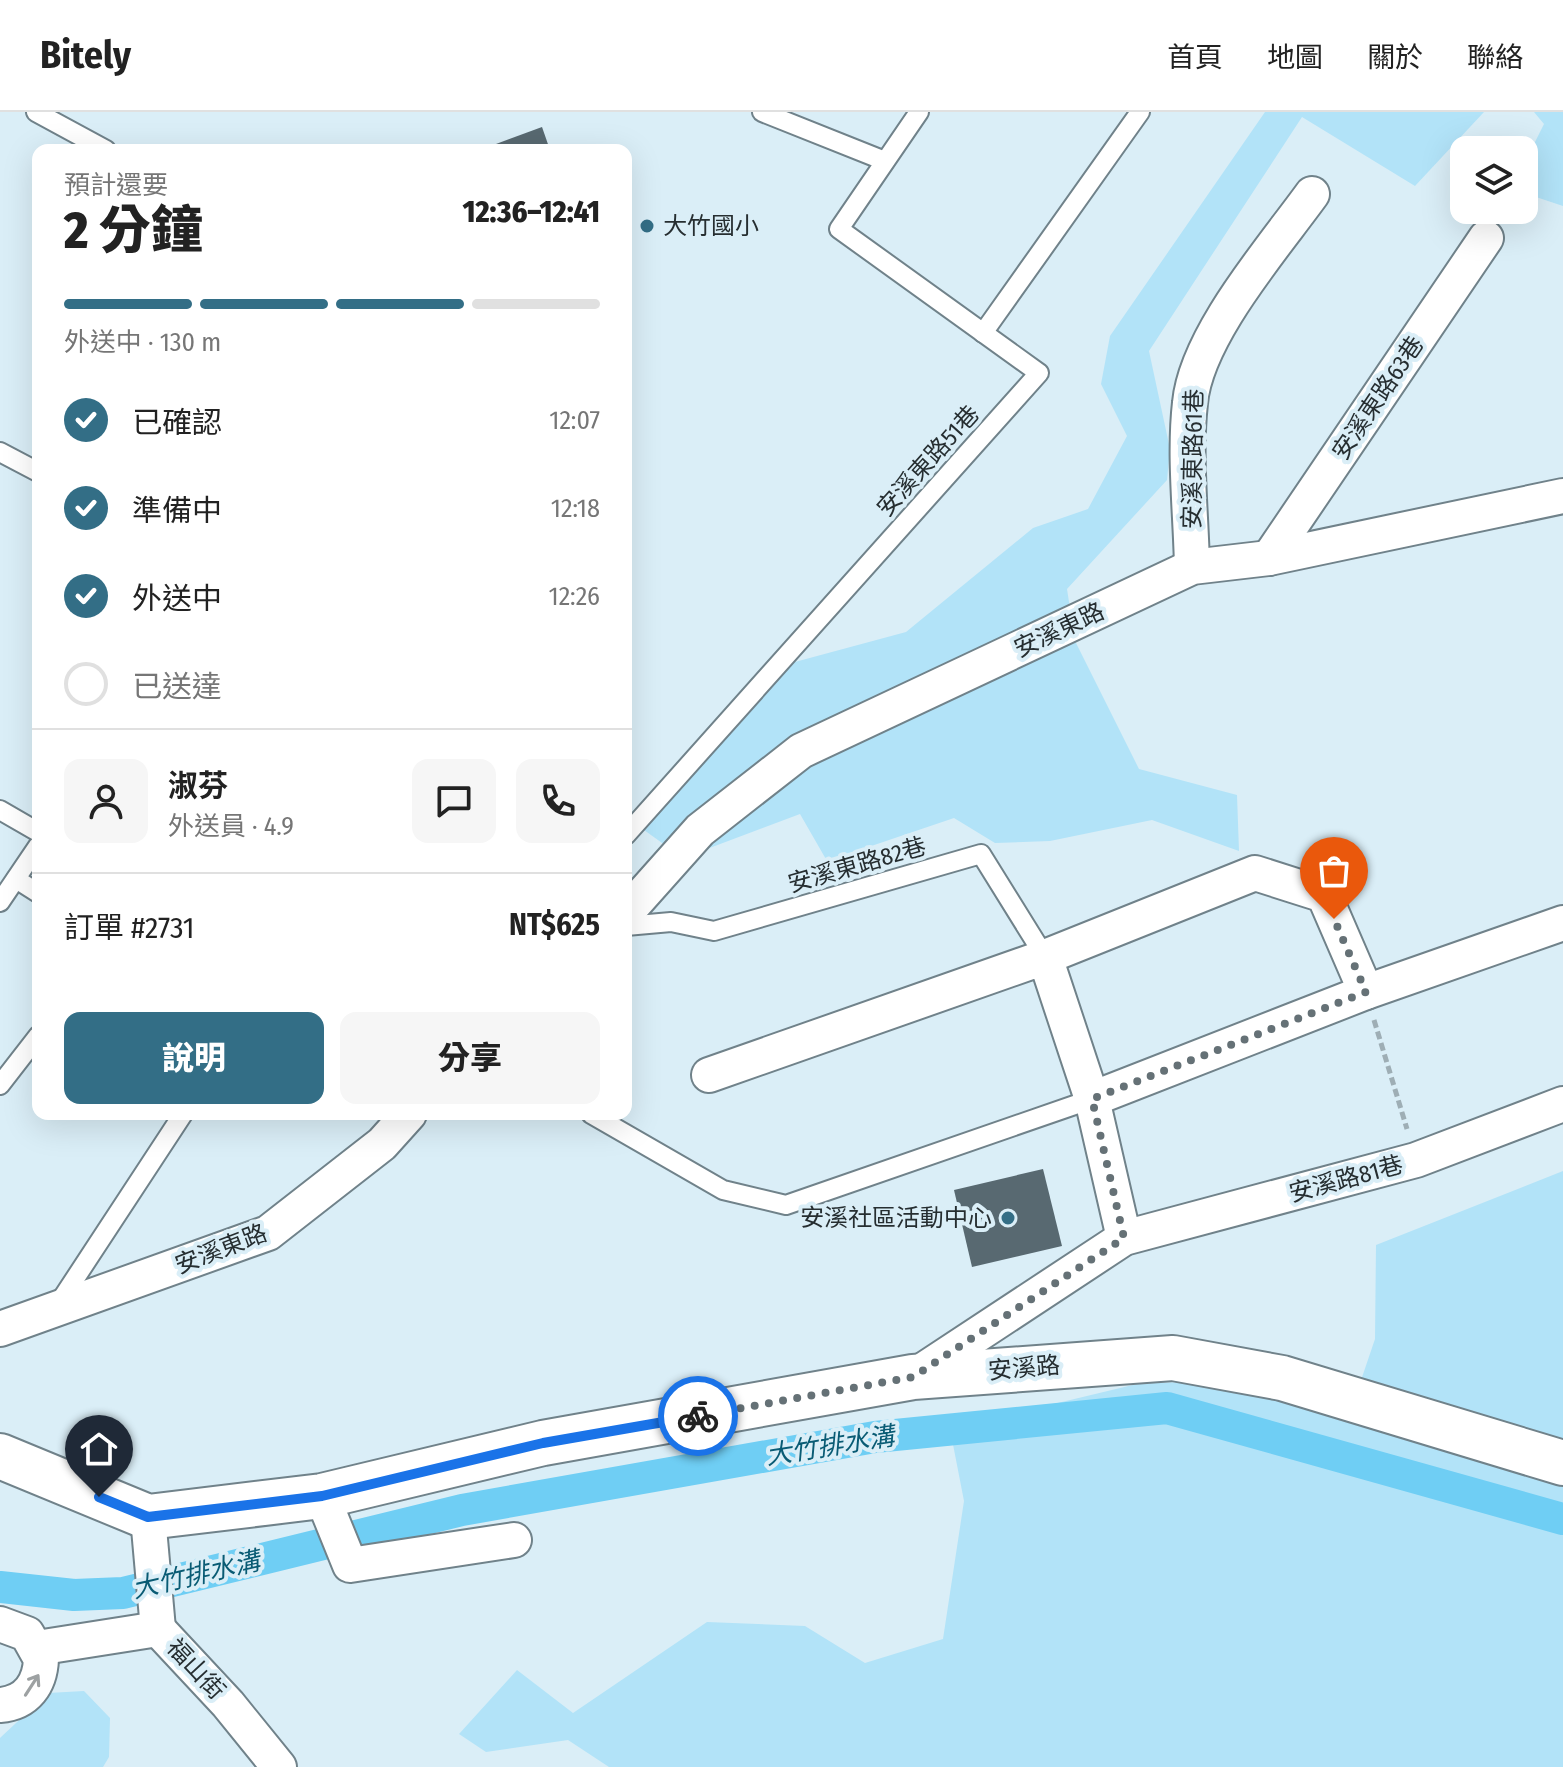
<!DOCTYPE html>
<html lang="zh-TW">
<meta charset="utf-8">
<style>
body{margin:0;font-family:"Fira Sans Condensed","Noto Sans TC",sans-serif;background:#f6f6f6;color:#222;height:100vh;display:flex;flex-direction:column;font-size:30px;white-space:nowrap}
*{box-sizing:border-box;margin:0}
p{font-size:26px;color:#767676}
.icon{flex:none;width:44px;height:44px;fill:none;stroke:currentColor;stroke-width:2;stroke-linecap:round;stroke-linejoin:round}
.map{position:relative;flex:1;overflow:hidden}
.panel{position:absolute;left:32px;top:32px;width:600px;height:976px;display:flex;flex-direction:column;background:#fff;border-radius:16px;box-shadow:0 8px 32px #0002}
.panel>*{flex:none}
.tools{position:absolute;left:1450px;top:24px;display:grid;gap:16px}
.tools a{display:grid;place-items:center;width:88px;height:88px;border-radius:16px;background:#fff;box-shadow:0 8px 32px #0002;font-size:40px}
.pin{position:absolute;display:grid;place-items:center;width:68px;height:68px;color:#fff;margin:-82px -34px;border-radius:50% 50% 50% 0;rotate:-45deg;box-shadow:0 0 8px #0007}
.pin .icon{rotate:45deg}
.courier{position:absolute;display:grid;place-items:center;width:80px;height:80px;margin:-40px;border:6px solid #1a73e8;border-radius:50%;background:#fff;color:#222;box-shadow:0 2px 10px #0007}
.head em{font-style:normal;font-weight:800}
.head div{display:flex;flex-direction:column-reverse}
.head{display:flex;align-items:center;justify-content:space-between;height:136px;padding:0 32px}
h1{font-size:52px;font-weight:800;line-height:60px}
.bar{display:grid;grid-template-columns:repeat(4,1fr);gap:12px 8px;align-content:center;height:96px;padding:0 32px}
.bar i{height:10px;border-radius:6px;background:#e0e0e0}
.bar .active{background:#336e86}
.bar p{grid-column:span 4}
.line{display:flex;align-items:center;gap:20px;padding:0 32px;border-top:2px solid #e0e0e0}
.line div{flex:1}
.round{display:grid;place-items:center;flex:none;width:84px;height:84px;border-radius:16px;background:#f6f6f6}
ol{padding:0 32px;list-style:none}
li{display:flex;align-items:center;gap:24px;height:88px}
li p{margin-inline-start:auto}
li .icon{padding:8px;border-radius:50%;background:#336e86;color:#fff;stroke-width:4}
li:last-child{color:#767676}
li i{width:44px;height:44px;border:4px solid #e0e0e0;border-radius:50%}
.action{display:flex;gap:16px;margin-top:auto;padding:16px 32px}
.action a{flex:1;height:92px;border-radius:16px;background:#336e86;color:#fff;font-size:32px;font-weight:800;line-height:92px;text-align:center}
.action a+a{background:#f6f6f6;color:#222}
header{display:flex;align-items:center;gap:48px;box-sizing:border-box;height:112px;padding:0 40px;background:#fff;border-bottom:2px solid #e0e0e0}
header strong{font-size:38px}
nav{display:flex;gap:44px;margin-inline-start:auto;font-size:28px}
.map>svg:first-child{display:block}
</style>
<header>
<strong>Bitely</strong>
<nav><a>首頁</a><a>地圖</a><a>關於</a><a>聯絡</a></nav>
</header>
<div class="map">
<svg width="1563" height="1655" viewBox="0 0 1563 1655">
<rect width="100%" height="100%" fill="#daeef7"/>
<g fill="#b2e3f8">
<polygon points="1265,0 1484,0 1415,74 1302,5 1149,239 1170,337 1167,368 1067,477 1075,529 1139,657 1237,683 1239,739 1152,708 1050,729 995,731 954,706 827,749 800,702 683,746 644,718 780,554 906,520 1033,416 1088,397 1127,324 1101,272 1110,224"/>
<polygon points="1534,0 1563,0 1563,94 1524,81 1524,52 1544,12"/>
<polygon points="1563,1059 1563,1655 609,1655 568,1628 486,1640 459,1622 517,1558 573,1601 707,1510 805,1514 865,1551 943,1527 964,1389 950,1317 1141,1271 1249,1269 1356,1283 1375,1227 1376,1133"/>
<polygon points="84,1579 110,1606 109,1645 103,1655 0,1655 0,1626 48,1581"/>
</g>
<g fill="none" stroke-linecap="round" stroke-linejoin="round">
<polyline stroke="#6fcef4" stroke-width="32" points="0,1475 74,1483 123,1481 462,1398 875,1325 1167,1296 1563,1407"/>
</g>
<g fill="#586971">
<polygon points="542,15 550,38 480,38"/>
<polygon points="1043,1057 1062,1134 972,1155 954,1078"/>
</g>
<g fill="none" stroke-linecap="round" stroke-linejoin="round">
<defs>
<g id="service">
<polyline points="36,0 106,38"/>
<polyline points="762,0 885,49"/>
<polyline points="983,221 1140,0"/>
<polyline points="0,340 38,360"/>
<polyline points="0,698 38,720"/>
<polyline points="626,723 1039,261 839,117 919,0"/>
<polyline points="16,767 38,781"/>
<polyline points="0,790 38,734"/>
<polyline points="626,814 671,810 714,819 981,742 1045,845"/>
<polyline points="0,973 38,924"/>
<polyline points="591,1002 723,1078 786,1093 1092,987"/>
<polyline points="57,1194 183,1002"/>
</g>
<g id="minor">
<polyline points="1269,446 1486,126"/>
<path d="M 1192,455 C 1191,402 1184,344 1190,291 C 1196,224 1273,136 1312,82"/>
<polyline points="626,801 700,718 801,639 1192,455 1269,446 1563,384"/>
<polyline points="1045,845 1255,761 1324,783 1366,880"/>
<polyline points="709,963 1045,845 1092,987"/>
<polyline points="1124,1126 1092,987 1366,880 1563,811"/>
<polyline points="0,1217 268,1121 382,1032 409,1002"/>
<polyline points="913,1265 1124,1126 1416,1048 1563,992"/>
<polyline points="322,1384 350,1453 514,1428"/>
<polyline points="148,1405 158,1517"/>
<path d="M 0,1512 L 27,1522 L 41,1547 C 40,1572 27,1591 0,1593"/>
<polyline points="158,1517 228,1592 279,1655"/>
<polyline points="37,1536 158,1517"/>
</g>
<polyline id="tertiary" points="0,1344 148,1405 322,1384 543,1331 913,1265 1173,1246 1282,1266 1563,1351"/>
</defs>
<use href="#service" stroke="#70828a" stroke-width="22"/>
<use href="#minor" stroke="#70828a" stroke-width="38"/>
<use href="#tertiary" stroke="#70828a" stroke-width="48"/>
<polyline stroke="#9eaeb5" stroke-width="5" stroke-dasharray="8 4" stroke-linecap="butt" points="1374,908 1407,1017"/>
<use href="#service" stroke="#fff" stroke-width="18"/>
<use href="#minor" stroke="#fff" stroke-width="34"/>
<use href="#tertiary" stroke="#fff" stroke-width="44"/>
</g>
<defs><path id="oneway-shaft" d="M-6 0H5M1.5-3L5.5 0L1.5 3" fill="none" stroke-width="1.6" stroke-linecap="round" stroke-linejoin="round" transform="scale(2)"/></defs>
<use stroke="#9da1a2" href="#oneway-shaft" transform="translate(32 1573) rotate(-57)"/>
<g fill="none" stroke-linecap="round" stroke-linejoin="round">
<polyline stroke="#657176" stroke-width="8" stroke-dasharray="0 14.4" points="698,1304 913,1265 1124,1126 1092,987 1366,880 1334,807"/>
<polyline stroke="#1a73e8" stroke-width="10" points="99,1385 148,1405 322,1384 543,1331 698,1304"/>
</g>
<g fill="#336e86" stroke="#daeef7" stroke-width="3">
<circle cx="647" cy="114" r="8"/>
<circle cx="1008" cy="1106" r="8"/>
</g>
<g text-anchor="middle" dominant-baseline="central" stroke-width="8" stroke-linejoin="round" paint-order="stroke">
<g font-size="24" fill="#262e31" stroke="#daeef7" text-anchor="start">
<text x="663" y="114">大竹國小</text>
<text x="992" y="1106" text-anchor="end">安溪社區活動中心</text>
</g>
<g font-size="24" fill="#262e31" stroke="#daeef7">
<text transform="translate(1378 286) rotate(-56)">安溪東路63巷</text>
<text transform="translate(1193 347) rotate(-89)">安溪東路61巷</text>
<text transform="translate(928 349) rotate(-48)">安溪東路51巷</text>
<text transform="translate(1059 518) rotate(-25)">安溪東路</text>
<text transform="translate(857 753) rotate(-16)">安溪東路82巷</text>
<text transform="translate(1346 1067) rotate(-15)">安溪路81巷</text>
<text transform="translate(221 1137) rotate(-21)">安溪東路</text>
<text transform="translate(1024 1256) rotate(-5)">安溪路</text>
<text transform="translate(196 1557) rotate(47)">福山街</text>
</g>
<g font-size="26" font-style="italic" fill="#095b74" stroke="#daeef7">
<text transform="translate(830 1334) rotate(-9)">大竹排水溝</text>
<text transform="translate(196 1463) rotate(-13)">大竹排水溝</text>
</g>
</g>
</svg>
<div class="tools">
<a><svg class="icon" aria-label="layers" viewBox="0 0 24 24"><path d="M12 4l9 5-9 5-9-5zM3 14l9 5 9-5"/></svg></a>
</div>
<div class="pin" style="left:1334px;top:807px;background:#ea580c"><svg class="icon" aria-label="bag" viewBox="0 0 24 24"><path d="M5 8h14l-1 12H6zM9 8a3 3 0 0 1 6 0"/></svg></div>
<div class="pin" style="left:99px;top:1385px;background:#1f2937"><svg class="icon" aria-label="home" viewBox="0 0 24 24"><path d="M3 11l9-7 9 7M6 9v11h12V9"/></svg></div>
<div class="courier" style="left:698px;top:1304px"><svg class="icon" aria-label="bike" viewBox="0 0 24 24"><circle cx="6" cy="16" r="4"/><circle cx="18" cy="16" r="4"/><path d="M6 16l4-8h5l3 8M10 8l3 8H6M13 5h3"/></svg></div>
<section class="panel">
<div class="head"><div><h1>2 分鐘</h1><p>預計還要</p></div><em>12:36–12:41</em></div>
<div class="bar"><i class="active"></i><i class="active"></i><i class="active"></i><i></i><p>外送中 · 130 m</p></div>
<ol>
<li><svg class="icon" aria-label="check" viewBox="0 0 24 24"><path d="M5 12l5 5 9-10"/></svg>已確認<p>12:07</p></li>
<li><svg class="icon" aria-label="check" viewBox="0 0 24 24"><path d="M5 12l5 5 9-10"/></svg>準備中<p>12:18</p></li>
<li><svg class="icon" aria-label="check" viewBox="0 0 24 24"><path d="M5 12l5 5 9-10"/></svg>外送中<p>12:26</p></li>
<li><i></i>已送達</li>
</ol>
<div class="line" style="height:144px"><a class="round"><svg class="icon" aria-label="person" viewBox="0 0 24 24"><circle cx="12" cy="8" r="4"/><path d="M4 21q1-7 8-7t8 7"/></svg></a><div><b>淑芬</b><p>外送員 · 4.9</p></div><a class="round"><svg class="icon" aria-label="chat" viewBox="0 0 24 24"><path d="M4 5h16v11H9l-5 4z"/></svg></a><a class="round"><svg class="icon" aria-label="phone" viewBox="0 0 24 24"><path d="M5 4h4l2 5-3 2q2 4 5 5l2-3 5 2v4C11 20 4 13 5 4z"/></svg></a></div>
<div class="line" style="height:104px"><div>訂單 #2731</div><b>NT$625</b></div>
<div class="action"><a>說明</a><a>分享</a></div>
</section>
</div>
